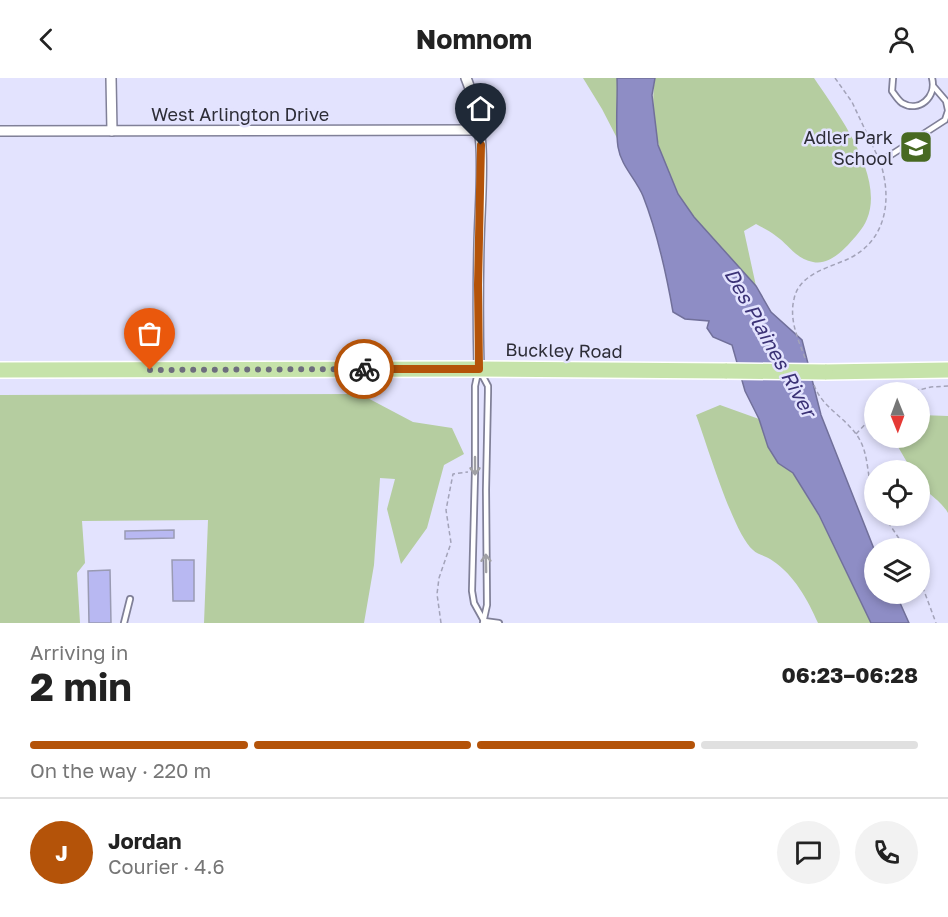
<!DOCTYPE html>
<meta charset="utf-8">
<style>
body{margin:0;font-family:"Golos Text",sans-serif;background:#f2f2f2;color:#222;height:100vh;display:flex;flex-direction:column;font-size:22px;white-space:nowrap}
*{box-sizing:border-box;margin:0}
p{font-size:20px;color:#767676}
.icon{flex:none;width:33px;height:33px;fill:none;stroke:currentColor;stroke-width:2;stroke-linecap:round;stroke-linejoin:round}
.map{position:relative;height:545px;overflow:hidden}
.drawer{display:flex;flex-direction:column;background:#fff;flex:1}
.drawer>*{flex:none}
.needle{width:39px;rotate:179deg}
.buttons{position:absolute;left:864px;top:304px;display:grid;gap:12px}
.buttons a{display:grid;place-items:center;width:66px;height:66px;border-radius:50%;background:#fff;box-shadow:0 3px 9px #0003;font-size:30px}
.pin{position:absolute;display:grid;place-items:center;width:51px;height:51px;color:#fff;margin:-62px -26px;border-radius:50% 50% 50% 0;rotate:-45deg;box-shadow:0 0 6px #0007}
.pin .icon{rotate:45deg}
.courier{position:absolute;display:grid;place-items:center;width:60px;height:60px;margin:-30px;border:4px solid #b45309;border-radius:50%;background:#fff;color:#222;box-shadow:0 2px 8px #0007}
.overview em{font-style:normal;font-weight:700}
.overview div{display:flex;flex-direction:column-reverse}
.overview{display:flex;align-items:center;justify-content:space-between;height:102px;padding:0 30px}
h1{font-size:39px;font-weight:700;line-height:45px}
.bar{display:grid;grid-template-columns:repeat(4,1fr);gap:9px 6px;align-content:center;height:72px;padding:0 30px}
.bar i{height:8px;border-radius:4px;background:#e0e0e0}
.bar .active{background:#b45309}
.bar p{grid-column:span 4}
.line{display:flex;align-items:center;gap:15px;padding:0 30px;border-top:2px solid #e0e0e0}
.line div{flex:1}
.round{display:grid;place-items:center;flex:none;width:63px;height:63px;border-radius:32px;background:#f2f2f2}
header{display:flex;justify-content:space-between;align-items:center;height:78px;padding:0 30px;background:#fff;font-size:27px;font-weight:700}
.map>svg:first-child{display:block}
</style>
<header><svg class="icon" aria-label="back" viewBox="0 0 24 24"><path d="M15 5l-7 7 7 7"/></svg>Nomnom<svg class="icon" aria-label="person" viewBox="0 0 24 24"><circle cx="12" cy="8" r="4"/><path d="M4 21q1-7 8-7t8 7"/></svg></header>
<div class="map">
<svg width="948" height="545" viewBox="0 0 948 545">
<rect width="100%" height="100%" fill="#e3e3fe"/>
<g fill="#b5cda0">
<polygon points="583,0 617,0 618,62 602,31"/>
<path d="M 655,0 L 814,0 C 837,34 885,98 867,141 C 863,151 855,159 848,167 C 839,176 827,187 813,184 C 796,181 788,166 776,158 C 770,153 763,150 756,146 L 744,153 L 756,208 C 731,180 696,149 678,116 C 659,82 649,38 655,0 Z"/>
<polygon points="360,316 413,344 452,350 464,376 444,387 427,450 401,486 387,431 395,401 380,400 374,487 364,545 204,545 208,442 82,443 85,485 77,495 80,545 0,545 0,317"/>
<path d="M 720,327 L 759,341 L 768,369 L 778,385 L 793,395 L 819,438 L 871,545 L 818,545 C 808,522 794,497 773,483 C 767,478 758,477 753,472 C 733,455 707,366 696,337 Z"/>
<path d="M 920,337 L 948,338 L 948,435 C 937,416 920,417 920,393 L 912,393 L 893,360 L 920,360 Z"/>
</g>
<path fill="#8e8dc5" stroke="#71709a" stroke-width="1.5" d="M 617,0 L 655,0 L 652,17 L 658,67 L 678,116 L 694,139 L 756,208 L 771,234 L 802,262 L 821,337 L 874,471 L 874,516 L 896,516 L 909,545 L 871,545 L 819,437 L 793,395 L 778,385 L 768,369 L 759,341 L 745,313 L 732,267 L 713,259 L 707,250 L 709,243 L 685,241 L 673,234 C 666,194 658,156 643,118 C 636,101 621,88 618,69 C 615,47 618,22 617,0 Z"/>
<g fill="#b8b8f2" stroke="#999ab2" stroke-width="1.5">
<polygon points="174,452 174,460 125,461 125,453"/>
<polygon points="172,482 194,482 194,523 173,523"/>
<polygon points="110,492 111,545 89,545 88,493"/>
</g>
<g fill="none" stroke-linecap="round" stroke-linejoin="round">
<defs>
<g id="service">
<path d="M 893,0 L 892,13 C 895,17 898,22 902,25 C 919,35 937,19 932,0"/>
<polyline points="934,9 946,23 948,32"/>
<polyline points="880,84 945,42 948,33"/>
<polyline points="478,294 475,308 475,394 472,513 474,525 484,543"/>
<polyline points="481,295 488,308 488,314 486,412 487,527 483,545"/>
<polyline points="484,543 499,545"/>
<polyline points="124,545 130,521"/>
</g>
<g id="minor">
<polyline points="111,0 112,53"/>
<path d="M 466,0 C 489,52 480,112 479,167 C 478,208 478,250 479,291"/>
<polyline points="0,53 480,52"/>
</g>
<g id="primary">
<polyline points="0,292 479,291 727,293"/>
<polyline points="825,294 948,292"/>
</g>
</defs>
<use href="#service" stroke="#808098" stroke-width="8"/>
<use href="#minor" stroke="#808098" stroke-width="12"/>
<use href="#primary" stroke="#fff" stroke-width="18"/>
<g stroke="#a3a3b9" stroke-width="1.5" stroke-dasharray="4.5 3" stroke-linecap="butt">
<polyline points="835,0 852,24 877,77"/>
<path d="M 805,280 C 798,261 789,242 794,221 C 799,196 828,190 848,181 C 884,164 892,127 882,90"/>
<path d="M 814,307 C 822,329 843,338 856,356 C 870,374 866,399 874,419"/>
<polyline points="907,315 931,309 948,308"/>
<polyline points="856,356 874,337"/>
<polyline points="884,438 906,471"/>
<polyline points="920,502 936,545"/>
<polyline points="441,545 437,516 439,500 451,465 446,432 453,396 468,394"/>
</g>
<use href="#service" stroke="#fff" stroke-width="4.5"/>
<use href="#minor" stroke="#fff" stroke-width="9"/>
<use href="#primary" stroke="#c6e3aa" stroke-width="15"/>
<defs>
<polyline id="primary-bridge" points="727,293 825,294"/>
</defs>
<use href="#primary-bridge" stroke="#fff" stroke-width="18" stroke-linecap="butt"/>
<use href="#primary-bridge" stroke="#c6e3aa" stroke-width="15"/>
</g>
<defs><path id="oneway-shaft" d="M-6 0H5M1.5-3L5.5 0L1.5 3" fill="none" stroke-width="1.6" stroke-linecap="round" stroke-linejoin="round" transform="scale(1.5)"/></defs>
<g stroke="#a0a0a5">
<use href="#oneway-shaft" transform="translate(475 388) rotate(90)"/>
<use href="#oneway-shaft" transform="translate(486 485) rotate(-91)"/>
</g>
<g fill="none" stroke-linecap="round" stroke-linejoin="round">
<polyline stroke="#6d6d7d" stroke-width="6" stroke-dasharray="0 10.8" points="150,292 364,291"/>
<polyline stroke="#b45309" stroke-width="8" points="364,291 479,291 478,207 481,67"/>
</g>
<defs>
<symbol id="school-square" viewBox="-11 -11 22 22"><rect x="-9" y="-9" width="18" height="18" rx="4" fill="#476921" stroke="#e3e3fe"/><path d="M0-5L7-2L0 1L-7-2ZM-4 1L0 2.5L4 1V4Q0 6-4 4Z" fill="#fff"/></symbol>
</defs>
<g fill-rule="evenodd">
<use href="#school-square" x="897" y="50" width="38" height="38"/>
</g>
<g text-anchor="middle" dominant-baseline="central" stroke-width="5" stroke-linejoin="round" paint-order="stroke">
<g font-size="18" fill="#2d2d37" stroke="#e3e3fe">
<text x="240" y="36">West Arlington Drive</text>
<text transform="translate(564 272) rotate(1)">Buckley Road</text>
</g>
<g font-size="18" fill="#2d2d37" stroke="#e3e3fe" text-anchor="end">
<text x="893" y="59">Adler Park<tspan x="893" dy="21">School</tspan></text>
</g>
<g font-size="20" font-style="italic" fill="#3b3276" stroke="#e3e3fe">
<text transform="translate(771 264) rotate(61)">Des Plaines River</text>
</g>
</g>
</svg>
<div class="buttons">
<a><svg class="needle" viewBox="-14 -14 28 28"><path d="M0-13l5 13h-10z" fill="#e53935"/><path d="M0 13l5-13h-10z" fill="#767676"/></svg></a>
<a><svg class="icon" aria-label="locate" viewBox="0 0 24 24"><circle cx="12" cy="12" r="6"/><path d="M12 2v4M12 18v4M2 12h4M18 12h4"/></svg></a>
<a><svg class="icon" aria-label="layers" viewBox="0 0 24 24"><path d="M12 4l9 5-9 5-9-5zM3 14l9 5 9-5"/></svg></a>
</div>
<div class="pin" style="left:150px;top:292px;background:#ea580c"><svg class="icon" aria-label="bag" viewBox="0 0 24 24"><path d="M5 8h14l-1 12H6zM9 8a3 3 0 0 1 6 0"/></svg></div>
<div class="pin" style="left:481px;top:67px;background:#1f2937"><svg class="icon" aria-label="home" viewBox="0 0 24 24"><path d="M3 11l9-7 9 7M6 9v11h12V9"/></svg></div>
<div class="courier" style="left:364px;top:291px"><svg class="icon" aria-label="bike" viewBox="0 0 24 24"><circle cx="6" cy="16" r="4"/><circle cx="18" cy="16" r="4"/><path d="M6 16l4-8h5l3 8M10 8l3 8H6M13 5h3"/></svg></div>
</div>
<section class="drawer">
<div class="overview"><div><h1>2 min</h1><p>Arriving in</p></div><em>06:23–06:28</em></div>
<div class="bar"><i class="active"></i><i class="active"></i><i class="active"></i><i></i><p>On the way · 220 m</p></div>
<div class="line" style="height:108px"><b class="round" style="background:#b45309;color:#fff">J</b><div><b>Jordan</b><p>Courier · 4.6</p></div><a class="round"><svg class="icon" aria-label="chat" viewBox="0 0 24 24"><path d="M4 5h16v11H9l-5 4z"/></svg></a><a class="round"><svg class="icon" aria-label="phone" viewBox="0 0 24 24"><path d="M5 4h4l2 5-3 2q2 4 5 5l2-3 5 2v4C11 20 4 13 5 4z"/></svg></a></div>
</section>
